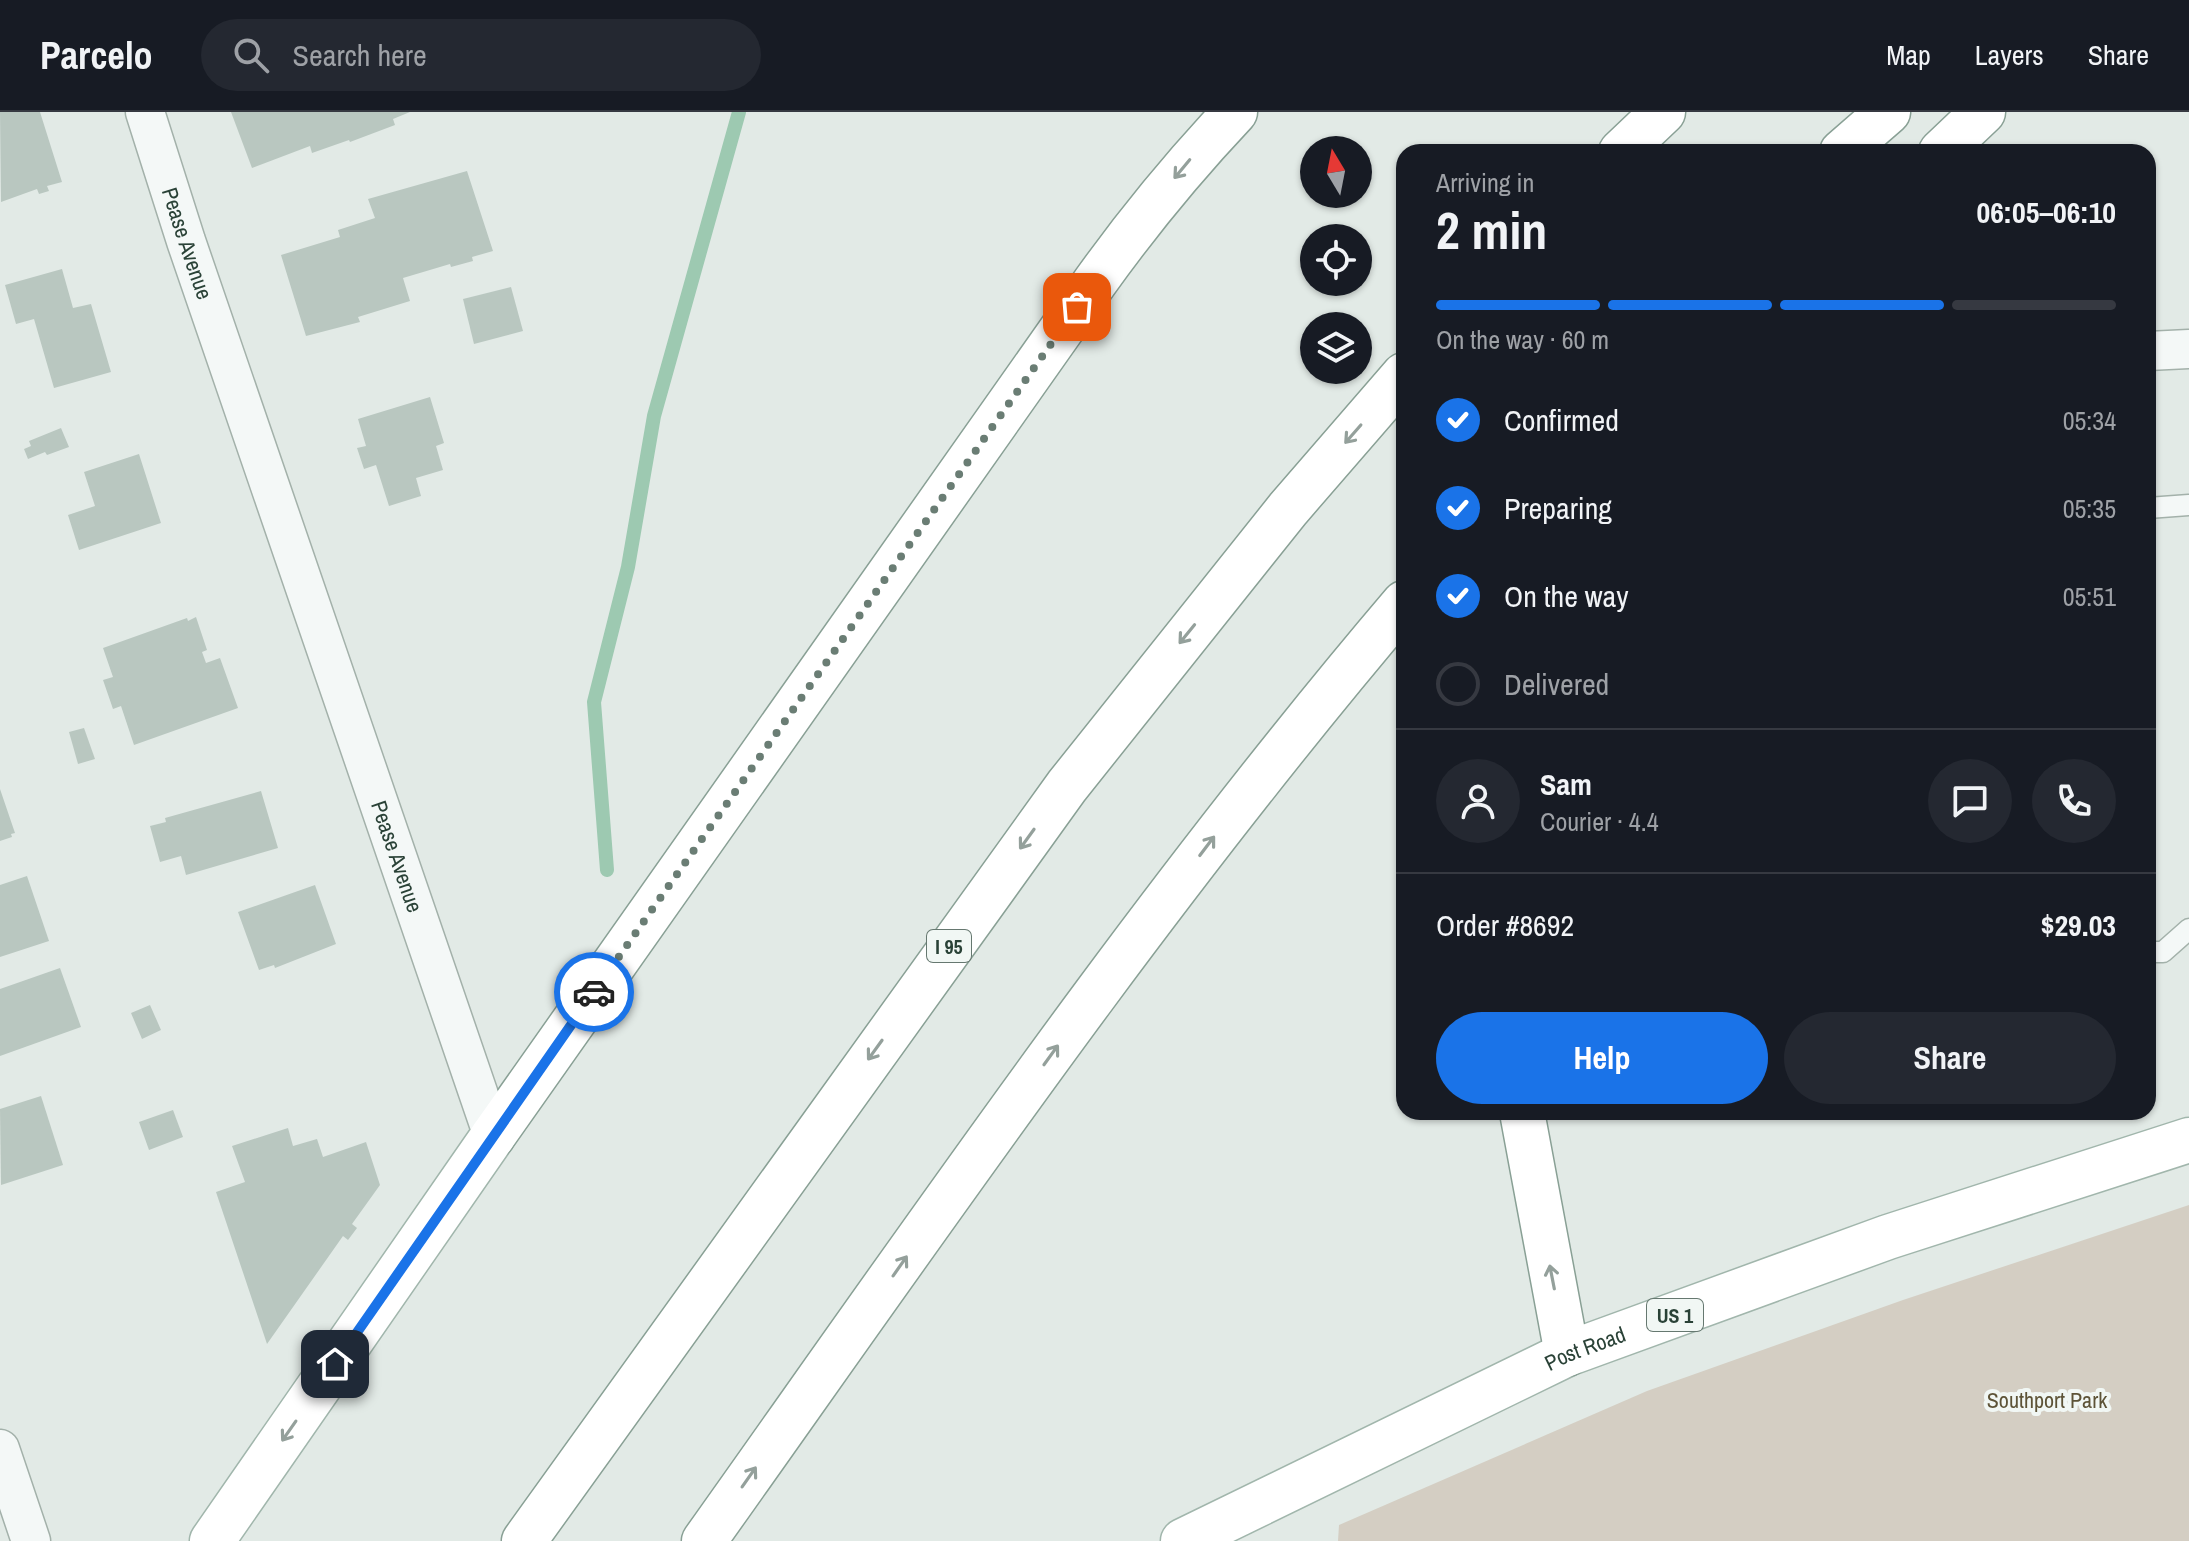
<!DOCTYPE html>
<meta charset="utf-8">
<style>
body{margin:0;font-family:"Archivo Narrow",sans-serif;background:#242831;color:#f1f3f6;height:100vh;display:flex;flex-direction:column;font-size:30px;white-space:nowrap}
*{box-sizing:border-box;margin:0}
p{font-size:26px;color:#9ea1a6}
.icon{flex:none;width:44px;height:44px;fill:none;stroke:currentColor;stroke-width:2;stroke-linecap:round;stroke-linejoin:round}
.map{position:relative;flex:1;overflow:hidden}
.side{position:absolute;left:1396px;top:32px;width:760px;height:976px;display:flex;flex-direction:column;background:#171b24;border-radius:24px;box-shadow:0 2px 6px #0004}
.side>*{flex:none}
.needle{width:52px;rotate:350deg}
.fabs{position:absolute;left:1300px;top:24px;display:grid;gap:16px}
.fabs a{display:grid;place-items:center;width:72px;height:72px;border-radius:50%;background:#171b24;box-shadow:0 2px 6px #0004;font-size:40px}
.pin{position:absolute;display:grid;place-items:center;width:68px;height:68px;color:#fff;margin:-34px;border-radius:16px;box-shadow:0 4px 12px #0006}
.courier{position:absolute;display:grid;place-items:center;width:80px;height:80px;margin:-40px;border:6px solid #1a73e8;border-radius:50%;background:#fff;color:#222;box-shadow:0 2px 10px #0007}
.overview em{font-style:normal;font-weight:700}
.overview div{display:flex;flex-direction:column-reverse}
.overview{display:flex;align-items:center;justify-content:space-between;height:136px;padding:0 40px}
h1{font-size:52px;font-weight:700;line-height:60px}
.bar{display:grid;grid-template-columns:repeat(4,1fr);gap:12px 8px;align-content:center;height:96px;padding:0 40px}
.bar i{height:10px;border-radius:6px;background:#363941}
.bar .on{background:#1a73e8}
.bar p{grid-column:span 4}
.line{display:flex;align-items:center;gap:20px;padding:0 40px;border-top:2px solid #363941}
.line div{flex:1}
.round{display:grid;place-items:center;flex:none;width:84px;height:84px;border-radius:42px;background:#242831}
ol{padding:0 40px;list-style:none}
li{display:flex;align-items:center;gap:24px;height:88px}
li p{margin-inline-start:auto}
li .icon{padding:8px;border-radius:50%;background:#1a73e8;color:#fff;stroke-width:4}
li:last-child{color:#9ea1a6}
li i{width:44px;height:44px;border:4px solid #363941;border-radius:50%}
.cta{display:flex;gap:16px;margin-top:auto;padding:16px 40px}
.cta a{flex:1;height:92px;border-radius:48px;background:#1a73e8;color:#fff;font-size:32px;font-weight:700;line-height:92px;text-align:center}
.cta a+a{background:#242831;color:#f1f3f6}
header{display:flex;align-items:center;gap:48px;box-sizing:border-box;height:112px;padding:0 40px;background:#171b24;border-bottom:2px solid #363941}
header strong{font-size:38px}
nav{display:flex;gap:44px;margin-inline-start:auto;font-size:28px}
.search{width:560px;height:72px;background:#242831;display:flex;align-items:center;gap:20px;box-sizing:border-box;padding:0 28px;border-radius:44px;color:#9ea1a6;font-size:30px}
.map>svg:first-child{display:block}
</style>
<header>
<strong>Parcelo</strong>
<div class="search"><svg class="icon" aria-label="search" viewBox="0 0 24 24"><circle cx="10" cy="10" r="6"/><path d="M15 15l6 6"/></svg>Search here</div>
<nav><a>Map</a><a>Layers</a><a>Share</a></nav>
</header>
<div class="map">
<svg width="2189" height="1429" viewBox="0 0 2189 1429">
<rect width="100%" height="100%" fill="#e2eae6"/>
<polygon fill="#d4cec3" points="2189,1093 2189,1429 1338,1429 1339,1413 1647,1279 1903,1188"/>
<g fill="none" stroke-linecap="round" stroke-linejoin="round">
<polyline stroke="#9dc9b1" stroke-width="14" points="607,758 594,590 628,455 654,304 739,0"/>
</g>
<g fill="#b9c7c0">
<polygon points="0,0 40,0 62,70 47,74 49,79 39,82 37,77 1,90"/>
<polygon points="231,0 410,0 393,7 395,13 350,30 349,28 312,41 310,34 252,56"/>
<polygon points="467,59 493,139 472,145 473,149 451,155 450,152 403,166 410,189 358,205 360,210 306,224 281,143 340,125 338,118 375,106 368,87"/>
<polygon points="62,157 73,196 91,192 111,260 54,276 34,207 16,212 5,173"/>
<polygon points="511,175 523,219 474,232 463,187"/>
<polygon points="430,285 444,331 436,334 443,358 416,366 421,384 389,394 376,353 364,357 357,336 366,334 358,307"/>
<polygon points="61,316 69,335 47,343 45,340 28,347 24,337 31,334 29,329"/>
<polygon points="139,342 161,411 79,438 68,403 95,394 84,360"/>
<polygon points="196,505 207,538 202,540 206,551 220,546 238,596 134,633 121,594 113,597 103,568 113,565 103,536 187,506 188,509"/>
<polygon points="84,616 95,647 78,652 69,620"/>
<polygon points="0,677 15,721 11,722 12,725 0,729"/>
<polygon points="261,679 278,736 186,763 181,744 160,750 150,714 166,710 165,706"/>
<polygon points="27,764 49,829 0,845 0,773"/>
<polygon points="315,773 336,832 275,856 274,853 259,858 238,800"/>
<polygon points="60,856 81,915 0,944 0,877"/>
<polygon points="150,893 161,918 142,927 131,901"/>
<polygon points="41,984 63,1053 1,1073 0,997"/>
<polygon points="173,998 183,1025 149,1038 139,1010"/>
<polygon points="288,1016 293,1034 317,1027 323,1045 366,1030 380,1073 352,1112 357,1116 348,1128 343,1124 267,1232 216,1080 245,1070 232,1034"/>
</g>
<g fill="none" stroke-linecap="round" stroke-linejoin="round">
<defs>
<g id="service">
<polyline points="2148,396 2189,393"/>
<polyline points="2148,840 2163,840 2189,817"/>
</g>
<g id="minor">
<path id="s1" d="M 145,0 L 186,129 L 493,1024"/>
<polyline points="2148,239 2189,237"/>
<polyline points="0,1337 31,1429"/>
</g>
<g id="primary">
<polyline points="212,1429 493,1024"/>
<path id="s2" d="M 1183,1429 L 1567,1242 L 1888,1125 L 2189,1028"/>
</g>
<g id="motorway">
<polyline points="1621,40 1663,0"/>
<polyline points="1842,40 1888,0"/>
<polyline points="1941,40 1983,0"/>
<polyline points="1522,1000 1567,1242"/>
<path d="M 493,1024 L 1095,170 C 1138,110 1184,54 1235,0"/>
<polyline points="524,1429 1067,674 1288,397 1404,263"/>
<path d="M 704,1429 C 930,1111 1151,788 1404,491"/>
</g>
</defs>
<use href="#service" stroke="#a3b1aa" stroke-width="23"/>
<use href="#minor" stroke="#a3b1aa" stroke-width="41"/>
<use href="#primary" stroke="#a1b6ac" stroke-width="47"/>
<use href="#motorway" stroke="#89a095" stroke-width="47"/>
<use href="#service" stroke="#f4f8f7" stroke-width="20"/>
<use href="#minor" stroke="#f4f8f7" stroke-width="38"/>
<use href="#primary" stroke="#fff" stroke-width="44"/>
<use href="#motorway" stroke="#fff" stroke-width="44"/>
</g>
<defs><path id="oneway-shaft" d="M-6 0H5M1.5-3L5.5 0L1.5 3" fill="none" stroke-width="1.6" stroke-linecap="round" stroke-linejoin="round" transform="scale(2)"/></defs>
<g stroke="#94a09b">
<use href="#oneway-shaft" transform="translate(1182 57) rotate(130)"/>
<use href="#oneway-shaft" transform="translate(1353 322) rotate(131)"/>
<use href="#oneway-shaft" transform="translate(1187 522) rotate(129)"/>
<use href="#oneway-shaft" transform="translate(1027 727) rotate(126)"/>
<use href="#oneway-shaft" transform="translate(1207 734) rotate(-53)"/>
<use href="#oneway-shaft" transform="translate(875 938) rotate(126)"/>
<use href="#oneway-shaft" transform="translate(1051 943) rotate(-54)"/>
<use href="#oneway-shaft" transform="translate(900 1154) rotate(-55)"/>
<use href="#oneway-shaft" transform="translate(1552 1165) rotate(-101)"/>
<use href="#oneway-shaft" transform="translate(289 1319) rotate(125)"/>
<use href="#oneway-shaft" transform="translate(749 1365) rotate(-55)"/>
</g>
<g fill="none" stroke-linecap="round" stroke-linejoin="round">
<polyline stroke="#6a7d74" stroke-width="8" stroke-dasharray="0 14.4" points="594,880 1077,195"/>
<polyline stroke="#1a73e8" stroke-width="10" points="335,1252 594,880"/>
</g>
<g text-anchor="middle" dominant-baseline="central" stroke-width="8" stroke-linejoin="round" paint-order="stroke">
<g fill="#f1f7f4" stroke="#667870" stroke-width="2">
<rect x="927" y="818" width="44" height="32" rx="6"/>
<rect x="1647" y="1187" width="56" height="32" rx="6"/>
</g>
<g font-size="20" font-weight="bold" fill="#2a4237">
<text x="949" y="834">I 95</text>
<text x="1675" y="1203">US 1</text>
</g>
<g font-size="22" fill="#2a4237" stroke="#f1f7f4">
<text stroke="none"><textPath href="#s1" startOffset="138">Pease Avenue</textPath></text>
<text stroke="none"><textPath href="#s1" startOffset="786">Pease Avenue</textPath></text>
<text stroke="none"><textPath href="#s2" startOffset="446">Post Road</textPath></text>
</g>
<g font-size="22" fill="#5d5337" stroke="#f1f7f4">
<text x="2047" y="1288">Southport Park</text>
</g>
</g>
</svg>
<div class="fabs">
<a><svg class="needle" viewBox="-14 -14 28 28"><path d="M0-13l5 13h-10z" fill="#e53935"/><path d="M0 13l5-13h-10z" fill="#9ea1a6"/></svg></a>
<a><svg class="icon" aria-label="locate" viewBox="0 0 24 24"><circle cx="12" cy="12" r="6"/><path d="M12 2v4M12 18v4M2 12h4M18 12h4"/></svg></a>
<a><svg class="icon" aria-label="layers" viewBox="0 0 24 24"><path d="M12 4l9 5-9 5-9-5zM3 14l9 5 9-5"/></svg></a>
</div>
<div class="pin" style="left:1077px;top:195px;background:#ea580c"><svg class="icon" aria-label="bag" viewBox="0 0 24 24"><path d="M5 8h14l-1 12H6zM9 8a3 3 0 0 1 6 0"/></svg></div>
<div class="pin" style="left:335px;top:1252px;background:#1f2937"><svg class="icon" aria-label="home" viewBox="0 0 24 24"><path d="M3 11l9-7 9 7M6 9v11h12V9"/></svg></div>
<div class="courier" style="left:594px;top:880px"><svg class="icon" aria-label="car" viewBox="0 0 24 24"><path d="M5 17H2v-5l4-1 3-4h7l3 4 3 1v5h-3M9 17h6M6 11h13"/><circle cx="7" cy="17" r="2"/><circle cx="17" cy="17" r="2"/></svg></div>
<section class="side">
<div class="overview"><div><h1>2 min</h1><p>Arriving in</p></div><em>06:05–06:10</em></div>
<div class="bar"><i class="on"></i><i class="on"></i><i class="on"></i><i></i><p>On the way · 60 m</p></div>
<ol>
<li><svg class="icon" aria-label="check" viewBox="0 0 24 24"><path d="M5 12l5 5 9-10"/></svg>Confirmed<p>05:34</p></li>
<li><svg class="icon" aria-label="check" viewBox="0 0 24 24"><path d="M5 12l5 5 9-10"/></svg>Preparing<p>05:35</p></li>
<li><svg class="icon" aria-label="check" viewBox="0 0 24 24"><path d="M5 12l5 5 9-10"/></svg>On the way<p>05:51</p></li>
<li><i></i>Delivered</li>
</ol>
<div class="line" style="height:144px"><a class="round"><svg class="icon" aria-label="person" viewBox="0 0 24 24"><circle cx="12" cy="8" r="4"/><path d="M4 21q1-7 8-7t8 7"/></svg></a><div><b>Sam</b><p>Courier · 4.4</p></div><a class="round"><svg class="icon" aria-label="chat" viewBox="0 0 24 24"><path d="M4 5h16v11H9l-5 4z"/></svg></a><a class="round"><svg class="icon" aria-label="phone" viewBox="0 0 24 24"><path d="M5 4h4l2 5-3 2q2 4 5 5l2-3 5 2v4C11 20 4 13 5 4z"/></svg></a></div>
<div class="line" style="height:104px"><div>Order #8692</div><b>$29.03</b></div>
<div class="cta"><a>Help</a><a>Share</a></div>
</section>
</div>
